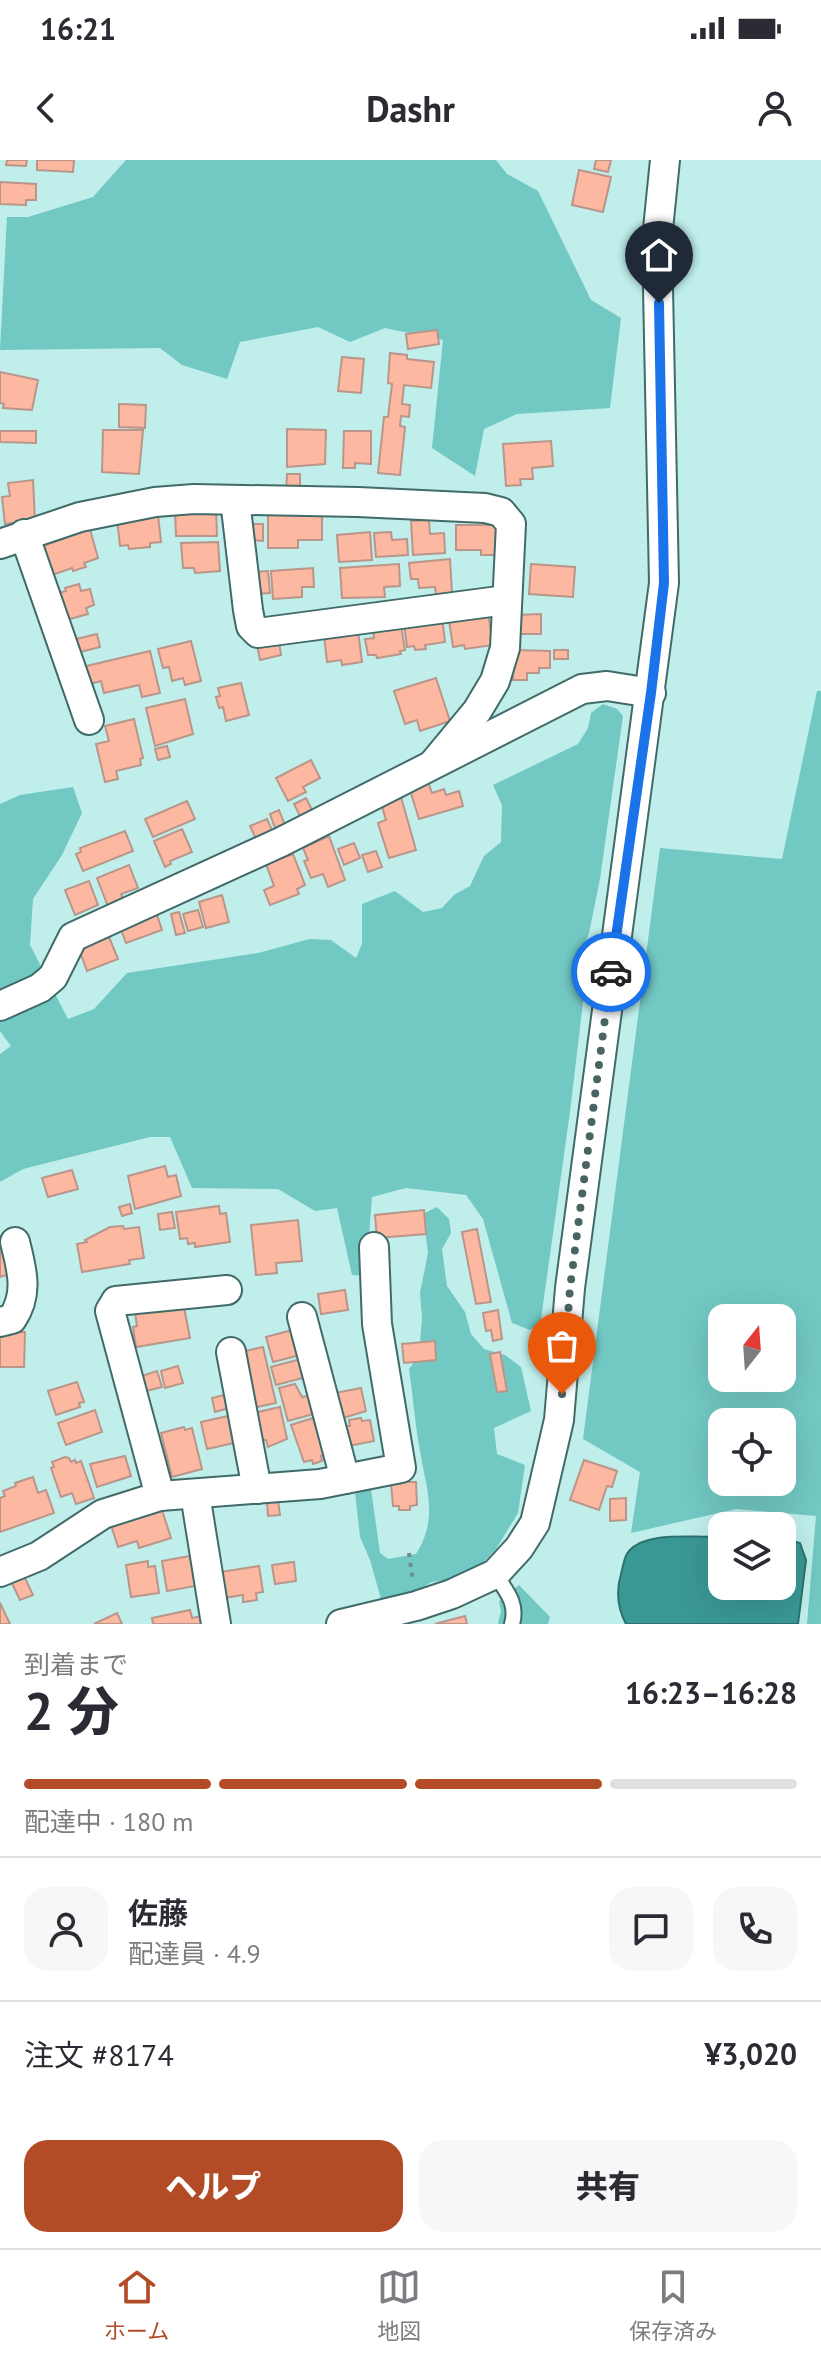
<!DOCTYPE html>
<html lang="ja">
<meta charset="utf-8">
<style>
body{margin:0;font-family:"PT Sans","Noto Sans JP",sans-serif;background:#f7f7f7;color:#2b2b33;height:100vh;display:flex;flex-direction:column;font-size:30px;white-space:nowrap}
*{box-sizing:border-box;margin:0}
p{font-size:26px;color:#7c7c81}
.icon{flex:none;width:44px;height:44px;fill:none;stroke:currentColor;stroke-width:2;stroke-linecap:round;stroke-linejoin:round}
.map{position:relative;height:1464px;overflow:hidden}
.side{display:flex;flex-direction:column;background:#fff;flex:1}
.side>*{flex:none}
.needle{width:52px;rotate:17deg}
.controls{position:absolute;left:708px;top:1144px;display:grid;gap:16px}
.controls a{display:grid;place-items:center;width:88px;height:88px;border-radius:16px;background:#fff;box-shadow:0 8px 32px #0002;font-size:40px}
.pin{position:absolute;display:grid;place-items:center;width:68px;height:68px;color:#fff;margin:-82px -34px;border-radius:50% 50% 50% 0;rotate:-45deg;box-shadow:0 0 8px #0007}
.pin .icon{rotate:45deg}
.courier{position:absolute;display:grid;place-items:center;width:80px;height:80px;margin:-40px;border:6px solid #1a73e8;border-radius:50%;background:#fff;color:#222;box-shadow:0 2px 10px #0007}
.overview em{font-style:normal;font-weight:800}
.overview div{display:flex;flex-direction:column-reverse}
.overview{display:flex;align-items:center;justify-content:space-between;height:136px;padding:0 24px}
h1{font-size:52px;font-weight:800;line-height:60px}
.bar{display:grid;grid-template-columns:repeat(4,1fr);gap:12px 8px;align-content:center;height:96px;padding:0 24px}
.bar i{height:10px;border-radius:6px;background:#e1e1e2}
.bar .active{background:#b24b26}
.bar p{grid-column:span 4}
.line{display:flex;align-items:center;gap:20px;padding:0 24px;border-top:2px solid #e1e1e2}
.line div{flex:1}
.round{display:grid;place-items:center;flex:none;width:84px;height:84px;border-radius:24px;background:#f7f7f7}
.action{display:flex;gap:16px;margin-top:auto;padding:16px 24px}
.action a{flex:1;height:92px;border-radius:24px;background:#b24b26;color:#fff;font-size:32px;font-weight:800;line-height:92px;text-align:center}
.action a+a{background:#f7f7f7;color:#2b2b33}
.status{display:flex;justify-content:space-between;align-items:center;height:56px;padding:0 40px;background:#fff;direction:ltr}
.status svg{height:22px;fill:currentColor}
header{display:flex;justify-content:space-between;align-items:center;height:104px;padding:0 24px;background:#fff;font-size:36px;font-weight:800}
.menu{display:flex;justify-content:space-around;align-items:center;height:112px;border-top:2px solid #e1e1e2;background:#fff;font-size:22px;color:#7c7c81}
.menu a{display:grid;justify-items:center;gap:4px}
.menu .active{color:#b24b26}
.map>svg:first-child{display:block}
</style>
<div class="status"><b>16:21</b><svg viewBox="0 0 49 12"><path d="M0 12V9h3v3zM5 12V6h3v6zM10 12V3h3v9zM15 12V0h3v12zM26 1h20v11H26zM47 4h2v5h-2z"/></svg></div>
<header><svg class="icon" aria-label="back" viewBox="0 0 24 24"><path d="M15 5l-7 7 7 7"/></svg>Dashr<svg class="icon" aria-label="person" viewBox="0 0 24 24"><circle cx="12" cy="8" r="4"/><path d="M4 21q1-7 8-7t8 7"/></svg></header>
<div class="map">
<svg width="821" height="1464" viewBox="0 0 821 1464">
<rect width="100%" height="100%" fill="#bfeeeb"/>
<g fill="#72c8c3" fill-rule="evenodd">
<polygon points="126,0 496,0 507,14 538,31 591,140 621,158 610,248 517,254 484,269 475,316 432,288 443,180 385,168 350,182 318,167 240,182 227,219 182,205 160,188 0,190 7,57 28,57 93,37"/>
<path d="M 817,531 L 821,531 L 821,1464 L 807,1464 L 816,1356 L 736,1349 L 631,1373 L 640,1312 L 583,1279 L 660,688 L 782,699 ZM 782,1158 L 782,1218 L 722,1218 L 722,1158 ZM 782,1262 L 782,1322 L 722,1322 L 722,1262 Z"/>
<polygon points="603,544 617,549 623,556 600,719 589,773 576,807 586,817 570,952 540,1166 530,1170 512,1163 483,1059 466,1035 406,1028 372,1037 366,1116 352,1115 337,1048 315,1051 278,1029 192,1028 170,977 150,977 23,1009 0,1022 0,894 11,886 0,871 0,644 20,635 73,627 82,653 62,695 33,739 30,785 68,859 94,849 127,813 258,793 310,779 331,780 356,798 362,784 362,744 395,731 423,752 442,748 454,735 470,726 484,696 501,682 502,645 493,625 578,584 588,568 591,553"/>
<path d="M 437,1047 L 449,1059 L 451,1073 L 442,1089 L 447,1126 L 465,1152 L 471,1174 L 484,1189 L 505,1195 L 521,1207 L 531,1251 L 494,1268 L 497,1294 L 525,1305 L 518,1353 L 496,1389 L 481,1405 L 458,1418 L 432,1422 L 400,1439 L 381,1439 L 370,1400 L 360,1377 L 355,1332 L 371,1329 L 380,1393 L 388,1399 L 416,1394 C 439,1358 426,1328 420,1291 C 415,1264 413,1236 409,1209 L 419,1196 L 422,1158 L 420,1133 L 428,1093 L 423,1054 Z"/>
<polygon points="519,1425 550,1457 548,1464 498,1464 501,1451 499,1441"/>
</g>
<path fill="#3a9894" stroke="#2b726f" stroke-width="2" d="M 722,1376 L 722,1426 L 782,1426 L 782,1378 L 800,1383 L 806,1400 L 798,1464 L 626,1464 C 618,1449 616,1431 621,1414 C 623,1407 624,1396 629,1391 C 647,1370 697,1379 722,1376 Z"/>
<g fill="#fdb8a1" stroke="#ba9589" stroke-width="2">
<polygon points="7,0 27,0 26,6 6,5"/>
<polygon points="37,0 74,0 73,12 37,10"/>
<polygon points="596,0 611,0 608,12 594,9"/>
<polygon points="579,10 611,17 603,52 572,45"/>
<polygon points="0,22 36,24 36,40 26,40 26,45 0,44"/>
<polygon points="437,170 439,184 408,189 406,174"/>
<polygon points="390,193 407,195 407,199 434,202 431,228 404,225 402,244 410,245 409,257 401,256 400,266 405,267 400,315 378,313 384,257 388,257 392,224 388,223"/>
<polygon points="342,197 364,199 361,233 338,231"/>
<polygon points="0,212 38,220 32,250 3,248 4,244 0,243"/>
<polygon points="119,244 146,245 145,268 119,267"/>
<polygon points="287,269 326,270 325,304 287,307"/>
<polygon points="103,270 143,270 139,314 102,312"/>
<polygon points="0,271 36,271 36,283 0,282"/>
<polygon points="344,271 371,271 371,304 355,303 355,308 343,308"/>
<polygon points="551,281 553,306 532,308 533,319 520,319 521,325 506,326 503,284"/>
<polygon points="287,314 300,314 300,333 286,333"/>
<polygon points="33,320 35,360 5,364 2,337 10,336 8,323"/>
<polygon points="216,349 217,376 176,376 175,351"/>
<polygon points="268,354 322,355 322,380 298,380 298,388 268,388"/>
<polygon points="158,355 161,382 150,383 150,387 129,389 128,385 120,386 117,359"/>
<polygon points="429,360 430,374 444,373 445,393 413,395 411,361"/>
<polygon points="88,362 98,398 84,403 86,407 73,411 72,408 52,415 41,386 63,379 60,372"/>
<polygon points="251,364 263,364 263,381 251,380"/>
<polygon points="456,365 498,365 498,395 481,395 481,390 456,390"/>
<polygon points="370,372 372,400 339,402 337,375"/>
<polygon points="391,372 392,380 407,379 408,395 376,397 374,373"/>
<polygon points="218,382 220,411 195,413 194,408 183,408 181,383"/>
<polygon points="450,399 452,433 436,435 435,427 419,428 418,419 411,419 409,403"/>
<polygon points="399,404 400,426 384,427 385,437 342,438 340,408"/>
<polygon points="531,404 575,407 573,437 529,434"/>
<polygon points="313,408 314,427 302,427 302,437 273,439 271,411"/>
<polygon points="268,411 270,433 256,434 254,412"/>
<polygon points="79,424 81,431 90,429 94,445 86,448 88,454 63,461 55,434 66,431 65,428"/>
<polygon points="488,453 493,485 465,489 464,485 453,487 449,460"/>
<polygon points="541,454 541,474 516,474 516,455"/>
<polygon points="442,457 445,482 425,485 426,489 415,490 414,486 407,487 404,463"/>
<polygon points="401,465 405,490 400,491 401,494 377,498 376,495 368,495 365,479 374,478 373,469"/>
<polygon points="358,471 362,502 342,505 341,500 327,502 324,475"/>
<polygon points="97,474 100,487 76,493 72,480"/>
<polygon points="191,481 201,521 185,525 183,518 172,521 169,507 163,508 158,489"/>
<polygon points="279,481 281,495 260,500 257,485"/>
<polygon points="514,490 550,491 550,508 539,508 539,513 527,513 527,520 513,520"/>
<rect x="554" y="490" width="14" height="9"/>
<polygon points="150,491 160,533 142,537 139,525 104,533 101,521 86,525 82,507"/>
<polygon points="436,518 450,561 420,571 417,560 405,564 394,531"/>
<polygon points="241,523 249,555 226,561 223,547 219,548 216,537 220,536 218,528"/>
<polygon points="185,539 193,574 155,586 146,548"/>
<polygon points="134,559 143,598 140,599 141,605 116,611 118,619 105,622 96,584 109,581 105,566"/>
<polygon points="167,586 170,597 158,600 155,589"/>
<polygon points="311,600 320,618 303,627 306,632 288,641 276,618"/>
<polygon points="427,619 432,633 444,629 446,635 459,631 463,646 419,659 410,630"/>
<polygon points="401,637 416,690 389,698 378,663 386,660 381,643"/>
<polygon points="306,638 315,656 303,662 294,644"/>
<polygon points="187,641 195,659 153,677 145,659"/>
<polygon points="279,650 285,665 275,668 270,654"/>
<polygon points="267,659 274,675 257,681 250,666"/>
<polygon points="182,669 192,692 170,701 171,704 165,707 154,681"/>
<polygon points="125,671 133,691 83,711 76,694 81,692 80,688"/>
<polygon points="329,676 345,720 328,727 323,714 311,718 304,701 308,700 303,688"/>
<polygon points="354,683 360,698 344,705 338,689"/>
<polygon points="376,691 382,707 368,712 362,695"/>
<polygon points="293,694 305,725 297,729 299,734 270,745 264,730 274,726 266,704"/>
<polygon points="129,705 138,728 121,734 125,743 109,749 97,718"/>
<polygon points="89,721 98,745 75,755 65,730"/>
<polygon points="222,735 229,762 206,768 199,742"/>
<polygon points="198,750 203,767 188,771 183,754"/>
<polygon points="156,752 162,770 126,783 119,764"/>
<polygon points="179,752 185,773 176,775 171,754"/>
<polygon points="109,777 118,799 87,811 79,789"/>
<polygon points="165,1006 168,1017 176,1015 181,1036 135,1049 128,1016"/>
<polygon points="72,1010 78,1029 48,1037 42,1018"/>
<polygon points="130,1044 132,1053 122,1056 119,1047"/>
<polygon points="219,1046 220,1054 226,1053 230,1082 195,1087 195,1083 188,1084 187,1078 180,1079 176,1052"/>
<polygon points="424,1050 426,1074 377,1078 375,1055"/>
<polygon points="172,1052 175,1068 160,1070 158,1054"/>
<polygon points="298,1060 302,1101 276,1103 277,1113 256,1115 251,1065"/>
<polygon points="123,1066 124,1069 139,1067 144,1098 129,1100 130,1104 82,1112 77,1084 87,1082 85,1080 110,1067"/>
<polygon points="477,1069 491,1142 476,1144 462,1072"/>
<polygon points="3,1080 13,1113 0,1117 0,1081"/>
<polygon points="345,1130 348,1150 321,1154 318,1134"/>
<polygon points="184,1147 190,1178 136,1187 133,1167 137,1166 135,1152"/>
<polygon points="498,1150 502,1179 493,1181 491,1170 486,1171 483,1153"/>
<polygon points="296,1169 304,1194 273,1202 266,1177"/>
<polygon points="0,1172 25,1172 24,1207 0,1207"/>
<polygon points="435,1181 436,1200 404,1203 402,1184"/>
<polygon points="263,1187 276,1243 253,1248 241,1192"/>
<polygon points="500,1192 507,1231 497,1232 490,1194"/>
<polygon points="301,1199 306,1217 276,1225 271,1207"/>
<polygon points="178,1206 183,1223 165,1228 161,1211"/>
<polygon points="157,1211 162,1227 146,1231 142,1216"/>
<polygon points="77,1222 84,1242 79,1243 80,1247 56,1255 48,1231"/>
<polygon points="295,1224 302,1237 312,1235 317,1253 288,1261 279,1228"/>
<polygon points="361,1228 366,1251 340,1259 335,1233"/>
<polygon points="233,1233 236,1246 215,1252 212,1238"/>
<polygon points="280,1247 287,1279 268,1287 266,1280 256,1282 249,1254"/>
<polygon points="95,1250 102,1272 66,1285 58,1263"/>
<polygon points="237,1254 243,1281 207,1289 201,1262"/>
<polygon points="313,1258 318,1274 321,1273 326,1295 321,1296 322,1301 313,1304 312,1300 304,1302 291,1265"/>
<polygon points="361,1258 362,1261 370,1260 374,1281 348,1286 344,1266 350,1266 349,1260"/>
<polygon points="184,1267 185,1270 192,1268 202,1309 172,1317 161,1273"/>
<polygon points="125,1296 131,1316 97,1327 90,1304"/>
<polygon points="65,1297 69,1298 71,1302 75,1300 76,1303 81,1301 94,1338 76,1344 72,1333 61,1337 51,1308 54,1307 52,1302"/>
<polygon points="584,1300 617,1311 612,1327 607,1326 599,1350 570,1340"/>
<polygon points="33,1317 38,1333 46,1330 54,1353 0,1372 0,1338 5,1336 3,1331 16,1326 15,1323"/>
<polygon points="409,1319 409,1322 416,1322 417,1345 410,1346 410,1350 399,1350 399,1346 393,1346 391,1323"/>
<polygon points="626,1338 626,1360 610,1361 610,1339"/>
<polygon points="278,1340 280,1355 268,1356 267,1342"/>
<polygon points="161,1347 171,1378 139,1388 137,1381 118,1387 110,1362"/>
<polygon points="190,1396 195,1426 167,1431 162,1401"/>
<polygon points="148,1401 148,1407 155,1406 159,1433 131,1437 126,1405"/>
<polygon points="294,1402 296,1421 275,1424 272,1405"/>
<polygon points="259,1406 263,1432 256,1433 257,1440 243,1442 243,1435 224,1438 220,1412"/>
<polygon points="23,1414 33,1435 20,1440 10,1419"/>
<polygon points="0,1443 10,1464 0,1464"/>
<polygon points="190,1450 192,1458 202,1456 203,1464 153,1464 152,1458"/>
<polygon points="117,1453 122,1464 94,1464"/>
<polygon points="465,1456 467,1464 435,1464"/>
</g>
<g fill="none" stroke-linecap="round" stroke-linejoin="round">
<defs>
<path id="lane" d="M 495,1414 C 506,1431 518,1443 512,1464"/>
<g id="street">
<polyline points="235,340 248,450 251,466 258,473 506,440"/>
<polyline points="24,374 89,560"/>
<polyline points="0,384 80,357 155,342 194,339 358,342 485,348 501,352 511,364 505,488 495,521 477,551 433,604"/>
<polyline points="0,846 40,828 53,817 73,777 281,682 582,529 607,526 651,533"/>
<polyline points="302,1157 345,1319"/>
<path d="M 0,1162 L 12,1159 C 29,1134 22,1110 15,1082"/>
<polyline points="231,1192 257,1329"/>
<polyline points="195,1334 216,1464"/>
<polyline points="160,1336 110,1151 116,1141 227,1130"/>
<polyline points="0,1412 39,1396 103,1354 160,1336 320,1324 401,1308 377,1164 374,1087"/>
<polyline points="341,1464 416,1446 452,1434 495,1414 519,1388 535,1363 559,1260 570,1128 664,423 657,79 665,0"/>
</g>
</defs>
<use href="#lane" stroke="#406b69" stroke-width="18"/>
<use href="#street" stroke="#406b69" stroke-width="32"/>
<polyline stroke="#6c8e8c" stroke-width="4" stroke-dasharray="4 6" stroke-linecap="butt" points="409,1393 413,1422"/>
<use href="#lane" stroke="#fff" stroke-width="14"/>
<use href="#street" stroke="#fff" stroke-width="28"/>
</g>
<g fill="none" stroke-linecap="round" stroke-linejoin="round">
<polyline stroke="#496563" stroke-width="8" stroke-dasharray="0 14.4" points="562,1234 570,1128 611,812"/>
<polyline stroke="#1a73e8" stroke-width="10" points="611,812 651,533 664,423 659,143"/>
</g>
</svg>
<div class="controls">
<a><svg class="needle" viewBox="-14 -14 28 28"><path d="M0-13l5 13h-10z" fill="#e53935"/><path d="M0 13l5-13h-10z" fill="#7c7c81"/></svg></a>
<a><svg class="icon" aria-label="locate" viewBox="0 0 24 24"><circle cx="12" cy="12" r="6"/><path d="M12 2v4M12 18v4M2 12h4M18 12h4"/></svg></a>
<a><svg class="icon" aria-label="layers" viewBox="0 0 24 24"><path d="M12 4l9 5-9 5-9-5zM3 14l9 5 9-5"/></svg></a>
</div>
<div class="pin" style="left:562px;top:1234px;background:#ea580c"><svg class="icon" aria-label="bag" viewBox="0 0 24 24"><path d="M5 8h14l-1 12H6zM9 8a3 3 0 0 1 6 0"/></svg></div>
<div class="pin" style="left:659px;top:143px;background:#1f2937"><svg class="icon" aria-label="home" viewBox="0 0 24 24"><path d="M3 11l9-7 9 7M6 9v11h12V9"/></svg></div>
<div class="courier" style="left:611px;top:812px"><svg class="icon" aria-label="car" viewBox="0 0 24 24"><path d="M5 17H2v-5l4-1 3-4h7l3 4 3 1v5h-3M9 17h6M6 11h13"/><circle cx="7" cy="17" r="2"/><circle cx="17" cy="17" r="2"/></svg></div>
</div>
<section class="side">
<div class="overview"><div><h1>2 分</h1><p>到着まで</p></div><em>16:23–16:28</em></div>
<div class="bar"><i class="active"></i><i class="active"></i><i class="active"></i><i></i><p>配達中 · 180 m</p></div>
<div class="line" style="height:144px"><a class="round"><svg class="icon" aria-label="person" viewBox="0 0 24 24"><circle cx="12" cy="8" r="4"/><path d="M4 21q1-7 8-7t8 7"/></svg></a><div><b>佐藤</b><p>配達員 · 4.9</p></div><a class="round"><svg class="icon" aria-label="chat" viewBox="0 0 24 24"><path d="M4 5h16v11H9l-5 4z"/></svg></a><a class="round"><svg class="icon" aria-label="phone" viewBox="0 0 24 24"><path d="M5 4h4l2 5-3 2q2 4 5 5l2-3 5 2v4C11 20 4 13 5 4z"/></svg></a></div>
<div class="line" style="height:104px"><div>注文 #8174</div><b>¥3,020</b></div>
<div class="action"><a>ヘルプ</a><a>共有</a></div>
</section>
<nav class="menu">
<a class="active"><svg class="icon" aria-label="home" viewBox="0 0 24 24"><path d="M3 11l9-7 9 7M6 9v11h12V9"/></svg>ホーム</a>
<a><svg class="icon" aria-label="map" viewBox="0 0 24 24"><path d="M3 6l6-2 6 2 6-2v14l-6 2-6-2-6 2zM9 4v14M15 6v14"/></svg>地図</a>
<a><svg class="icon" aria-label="saved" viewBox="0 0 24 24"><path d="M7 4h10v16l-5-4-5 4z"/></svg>保存済み</a>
</nav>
